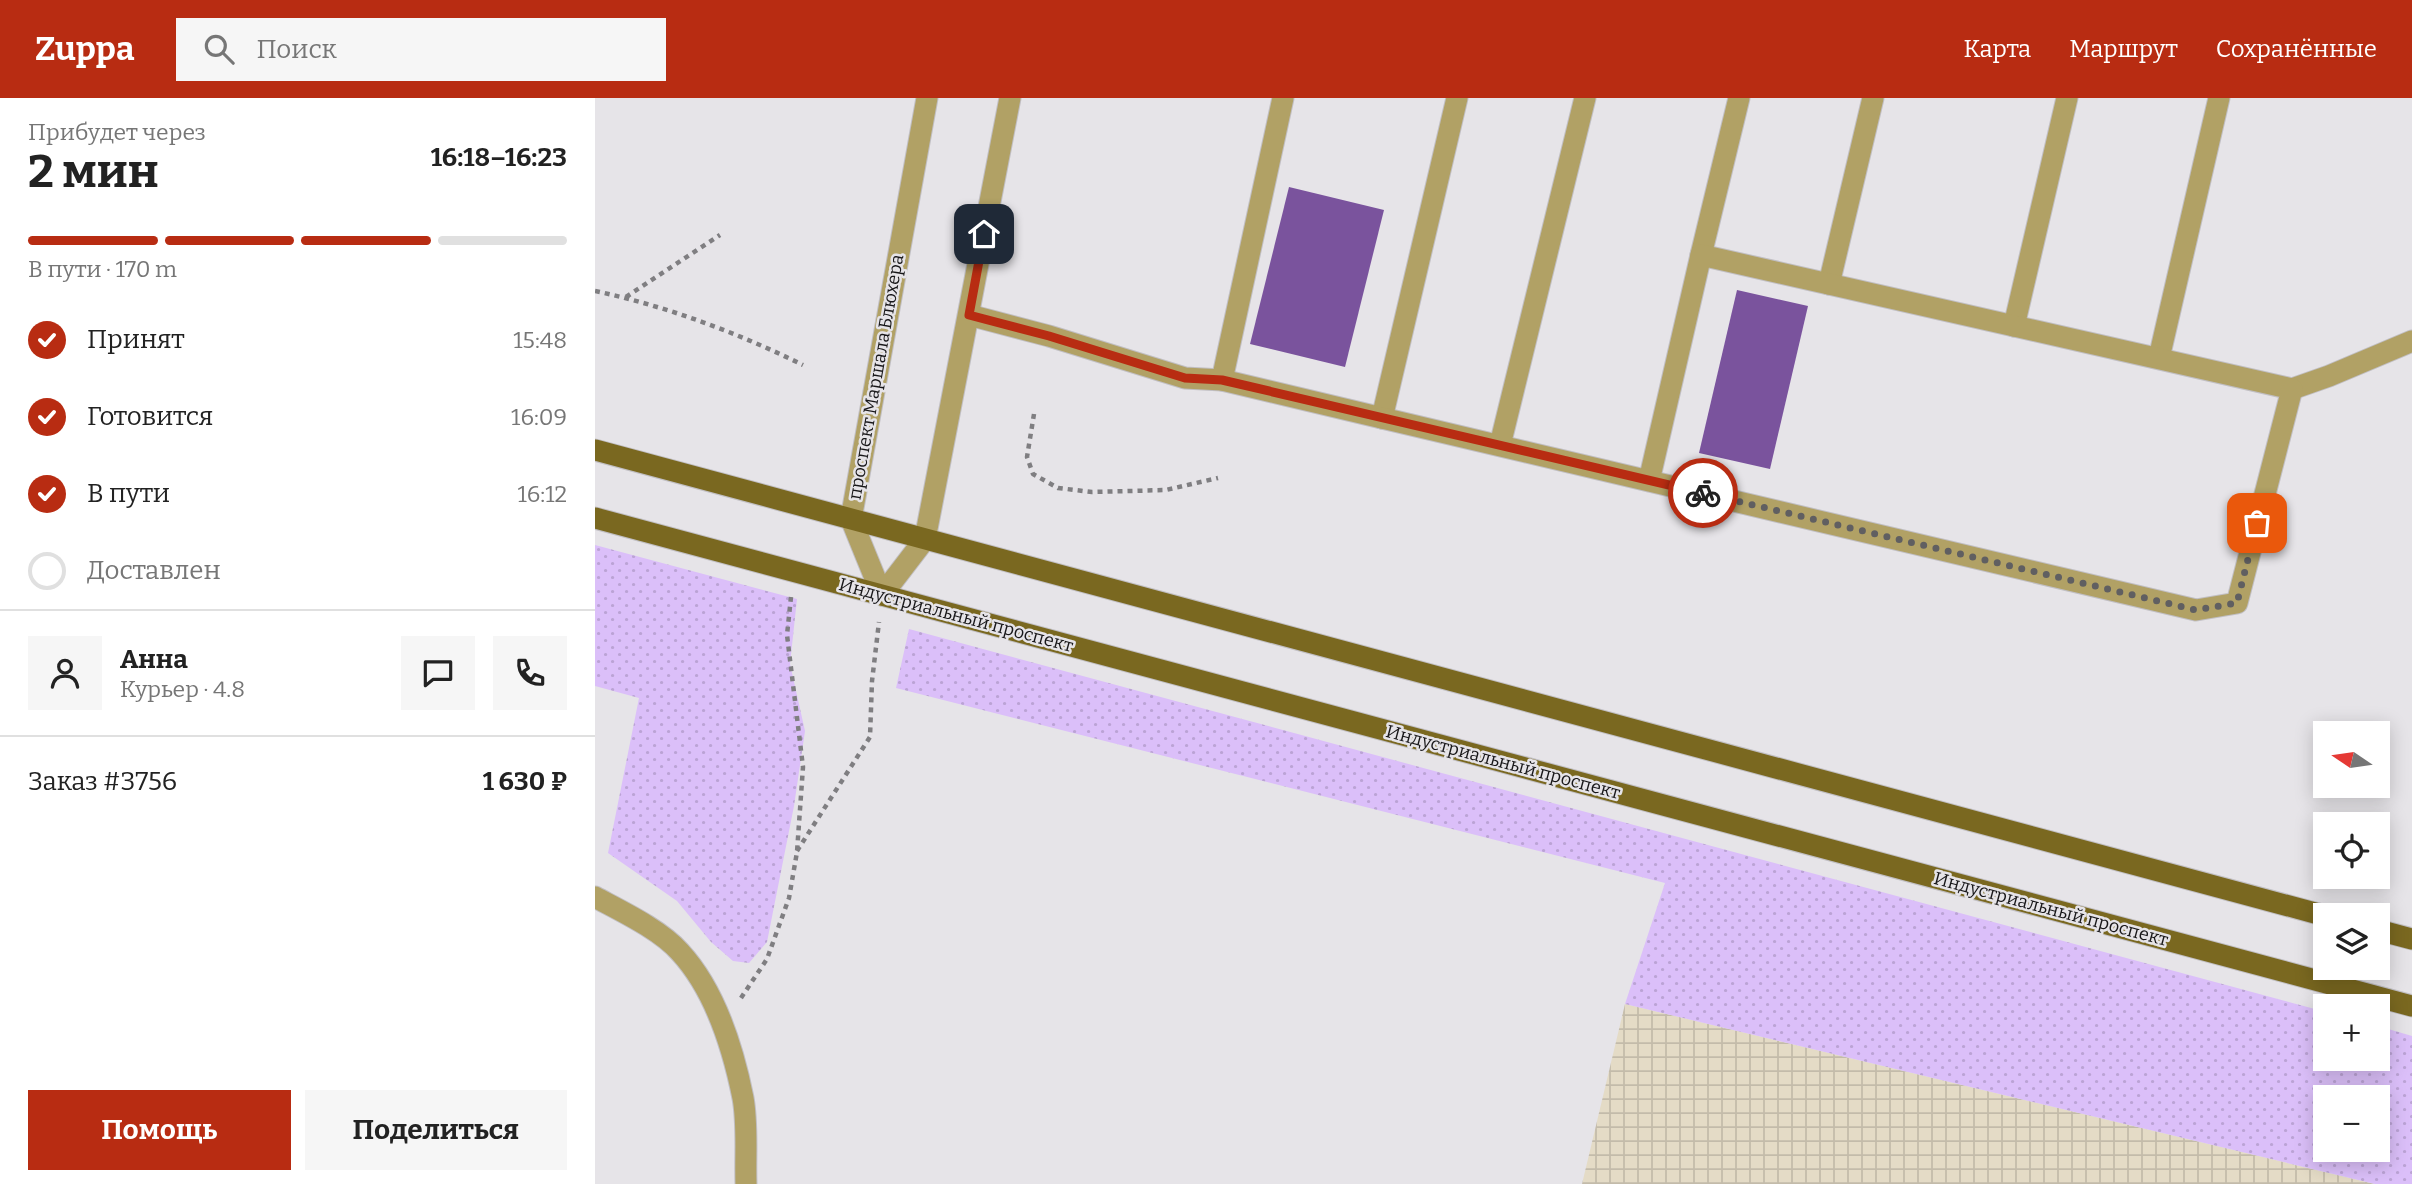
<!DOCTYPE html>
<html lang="ru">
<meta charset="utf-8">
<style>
body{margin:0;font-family:Bitter,serif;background:#f6f6f6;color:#222;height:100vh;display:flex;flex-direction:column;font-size:26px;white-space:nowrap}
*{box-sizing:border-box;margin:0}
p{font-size:23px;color:#767676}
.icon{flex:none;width:38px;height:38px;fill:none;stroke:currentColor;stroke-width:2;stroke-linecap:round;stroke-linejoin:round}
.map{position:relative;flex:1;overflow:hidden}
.details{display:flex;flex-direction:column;background:#fff;width:595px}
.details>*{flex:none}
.needle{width:46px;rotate:283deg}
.buttons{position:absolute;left:1718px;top:623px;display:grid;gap:14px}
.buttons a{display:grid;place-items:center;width:77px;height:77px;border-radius:0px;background:#fff;box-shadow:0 4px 18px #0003;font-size:35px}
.pin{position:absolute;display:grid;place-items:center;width:60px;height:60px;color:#fff;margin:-30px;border-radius:14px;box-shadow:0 4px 10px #0006}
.courier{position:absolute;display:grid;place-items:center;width:70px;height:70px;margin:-35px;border:5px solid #b82c12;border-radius:50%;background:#fff;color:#222;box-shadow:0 2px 9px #0007}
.overview em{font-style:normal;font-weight:700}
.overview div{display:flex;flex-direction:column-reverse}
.overview{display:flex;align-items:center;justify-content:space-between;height:119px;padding:0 28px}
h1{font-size:46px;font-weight:700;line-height:52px}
.bar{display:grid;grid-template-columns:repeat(4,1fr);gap:10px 7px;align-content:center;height:84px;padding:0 28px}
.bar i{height:9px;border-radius:5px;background:#e0e0e0}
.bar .selected{background:#b82c12}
.bar p{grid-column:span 4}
.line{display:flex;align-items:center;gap:18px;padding:0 28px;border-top:2px solid #e0e0e0}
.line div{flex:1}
.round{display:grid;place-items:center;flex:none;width:74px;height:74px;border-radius:0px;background:#f6f6f6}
ol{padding:0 28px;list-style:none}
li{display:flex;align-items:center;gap:21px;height:77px}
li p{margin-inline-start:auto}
li .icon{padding:7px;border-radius:50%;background:#b82c12;color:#fff;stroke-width:4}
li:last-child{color:#767676}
li i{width:38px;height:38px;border:4px solid #e0e0e0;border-radius:50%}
.cta{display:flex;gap:14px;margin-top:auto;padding:14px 28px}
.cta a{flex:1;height:80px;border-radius:0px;background:#b82c12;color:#fff;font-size:28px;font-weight:700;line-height:80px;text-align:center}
.cta a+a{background:#f6f6f6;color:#222}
header{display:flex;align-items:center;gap:42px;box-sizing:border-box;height:98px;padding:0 35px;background:#b82c12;color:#fff}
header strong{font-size:33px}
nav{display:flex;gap:38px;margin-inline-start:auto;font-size:24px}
.search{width:490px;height:63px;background:#f6f6f6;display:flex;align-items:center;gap:18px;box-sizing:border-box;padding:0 24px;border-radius:0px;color:#767676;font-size:26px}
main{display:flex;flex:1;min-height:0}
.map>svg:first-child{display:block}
</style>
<header>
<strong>Zuppa</strong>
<div class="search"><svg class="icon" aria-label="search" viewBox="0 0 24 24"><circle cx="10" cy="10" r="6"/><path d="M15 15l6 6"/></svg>Поиск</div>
<nav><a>Карта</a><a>Маршрут</a><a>Сохранённые</a></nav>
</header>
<main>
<section class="details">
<div class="overview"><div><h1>2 мин</h1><p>Прибудет через</p></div><em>16:18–16:23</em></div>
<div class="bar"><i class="selected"></i><i class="selected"></i><i class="selected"></i><i></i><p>В пути · 170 m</p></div>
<ol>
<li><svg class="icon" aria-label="check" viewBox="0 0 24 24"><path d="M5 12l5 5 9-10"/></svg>Принят<p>15:48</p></li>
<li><svg class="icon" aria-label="check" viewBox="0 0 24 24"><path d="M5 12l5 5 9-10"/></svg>Готовится<p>16:09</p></li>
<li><svg class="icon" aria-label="check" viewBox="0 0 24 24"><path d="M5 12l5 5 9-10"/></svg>В пути<p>16:12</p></li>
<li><i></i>Доставлен</li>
</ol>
<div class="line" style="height:126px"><a class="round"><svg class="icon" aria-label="person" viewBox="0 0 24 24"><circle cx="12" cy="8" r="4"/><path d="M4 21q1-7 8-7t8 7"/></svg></a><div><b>Анна</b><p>Курьер · 4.8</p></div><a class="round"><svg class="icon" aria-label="chat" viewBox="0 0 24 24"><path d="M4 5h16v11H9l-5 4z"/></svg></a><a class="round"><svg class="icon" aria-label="phone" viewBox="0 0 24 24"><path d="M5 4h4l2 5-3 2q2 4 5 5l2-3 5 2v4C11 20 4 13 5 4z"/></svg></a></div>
<div class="line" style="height:91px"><div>Заказ #3756</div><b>1 630 ₽</b></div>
<div class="cta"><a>Помощь</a><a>Поделиться</a></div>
</section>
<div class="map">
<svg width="1817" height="1086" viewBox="0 0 1817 1086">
<defs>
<pattern id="industrial-grid" width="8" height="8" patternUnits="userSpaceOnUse" patternTransform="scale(1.75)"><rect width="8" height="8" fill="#e4dbc6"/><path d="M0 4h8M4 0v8" fill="none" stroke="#c3bbaa"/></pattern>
<pattern id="grass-dots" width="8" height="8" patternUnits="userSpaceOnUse" patternTransform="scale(1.75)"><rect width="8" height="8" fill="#dbbff9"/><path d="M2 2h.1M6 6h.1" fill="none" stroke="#bba3d5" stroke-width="1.8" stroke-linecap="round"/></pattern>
</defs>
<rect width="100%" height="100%" fill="#e6e4e8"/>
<polygon fill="url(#industrial-grid)" points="1030,906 1780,1086 987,1086"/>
<g fill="url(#grass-dots)" fill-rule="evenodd">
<polygon points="0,447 202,501 195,566 210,633 199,708 172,844 154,865 138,863 116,844 82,803 13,755 44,600 0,588"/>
<path d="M 314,531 L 1731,914 L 1731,961 L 1783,961 L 1783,928 L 1817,938 L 1817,1086 L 1780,1086 L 1030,906 L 1070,785 L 301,590 ZM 1731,999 L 1783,999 L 1783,1052 L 1731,1052 Z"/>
</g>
<g fill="#7a539d">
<polygon points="694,89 789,112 750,269 655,246"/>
<polygon points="1142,192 1213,208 1175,371 1104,355"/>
</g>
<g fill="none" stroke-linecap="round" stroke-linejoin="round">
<defs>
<g id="minor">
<polyline points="1106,157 1144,0"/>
<polyline points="1234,186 1278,0"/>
<polyline points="374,217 454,238 590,280 627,282 787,320 862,0"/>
<polyline points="1419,228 1472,0"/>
<polyline points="1564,260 1624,0"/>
<polyline points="627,282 688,0"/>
<polyline points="1697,291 1734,278 1817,243"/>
<polyline points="787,320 1601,512 1642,505 1697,291 1106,157 1054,383"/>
<polyline points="905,347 990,0"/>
<polyline points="287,497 330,441 415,0"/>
<polyline points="287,497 256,421 332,0"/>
<path d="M 0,799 C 26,813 66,832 85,854 C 120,892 138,950 148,1000 C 153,1027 150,1058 151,1086"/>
</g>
<g id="major">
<polyline points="0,352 1731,818"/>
<polyline points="0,420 1817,908"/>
<polyline points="1783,832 1817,841"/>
</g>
</defs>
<use href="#minor" stroke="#c1bfc3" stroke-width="23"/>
<use href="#major" stroke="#c1bfc3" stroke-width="23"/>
<g stroke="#7f7e81" stroke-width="4.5" stroke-dasharray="5 5" stroke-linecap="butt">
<path d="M 0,193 C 71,208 143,235 208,267"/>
<polyline points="31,199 125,137"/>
<polyline points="439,316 432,359 438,376 463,390 497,394 571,392 623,380"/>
<polyline points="202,753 275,639 277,583 284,524"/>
<polyline points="146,900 172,861 194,800 202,754 208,669 192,537 196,499"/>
</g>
<use href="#minor" stroke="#b1a165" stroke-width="21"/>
<use href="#major" stroke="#7a6820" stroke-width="21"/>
</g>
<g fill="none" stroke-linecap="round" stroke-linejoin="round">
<polyline stroke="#605f61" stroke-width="7" stroke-dasharray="0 12.6" points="1108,395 1601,512 1642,505 1662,425"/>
<polyline stroke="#b82c12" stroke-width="9" points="389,136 374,217 454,238 590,280 627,282 1108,395"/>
</g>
<g text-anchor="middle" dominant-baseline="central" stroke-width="5" stroke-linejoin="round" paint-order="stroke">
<g font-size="18" fill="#181719" stroke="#e6e4e8">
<text transform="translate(281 279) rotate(-80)">проспект Маршала Блюхера</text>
<text transform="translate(361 517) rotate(15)">Индустриальный проспект</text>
<text transform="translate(908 664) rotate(15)">Индустриальный проспект</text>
<text transform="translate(1456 811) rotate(15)">Индустриальный проспект</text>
</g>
</g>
</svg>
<div class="buttons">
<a><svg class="needle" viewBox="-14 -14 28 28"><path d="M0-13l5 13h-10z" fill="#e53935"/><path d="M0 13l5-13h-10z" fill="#767676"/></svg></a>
<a><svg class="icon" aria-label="locate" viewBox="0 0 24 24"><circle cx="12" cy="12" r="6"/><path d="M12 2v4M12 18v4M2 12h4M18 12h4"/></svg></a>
<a><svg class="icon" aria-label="layers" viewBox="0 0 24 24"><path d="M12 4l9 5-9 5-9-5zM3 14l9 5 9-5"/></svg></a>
<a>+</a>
<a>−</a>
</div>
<div class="pin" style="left:1662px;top:425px;background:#ea580c"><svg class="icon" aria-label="bag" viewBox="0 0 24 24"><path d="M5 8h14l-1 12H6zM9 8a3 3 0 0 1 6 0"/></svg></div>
<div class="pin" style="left:389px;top:136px;background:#1f2937"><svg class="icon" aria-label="home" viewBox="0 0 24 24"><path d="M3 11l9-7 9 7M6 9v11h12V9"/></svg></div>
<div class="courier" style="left:1108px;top:395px"><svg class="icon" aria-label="bike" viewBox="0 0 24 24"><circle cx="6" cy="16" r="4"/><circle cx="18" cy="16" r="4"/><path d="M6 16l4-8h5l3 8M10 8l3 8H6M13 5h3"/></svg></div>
</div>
</main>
